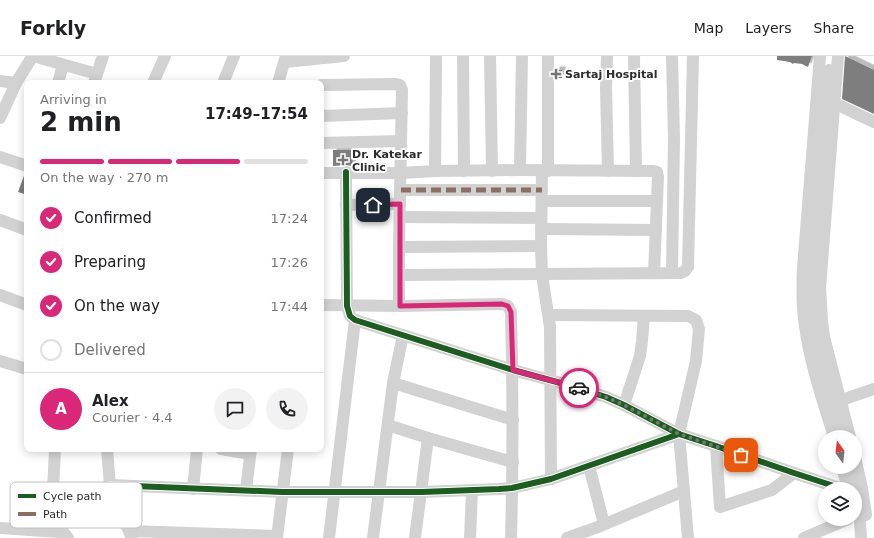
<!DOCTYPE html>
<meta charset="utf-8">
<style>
body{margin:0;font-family:"DejaVu Sans",sans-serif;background:#f2f2f2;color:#202124;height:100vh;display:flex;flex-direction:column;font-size:15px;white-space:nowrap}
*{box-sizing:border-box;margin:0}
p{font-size:13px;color:#757577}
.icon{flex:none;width:22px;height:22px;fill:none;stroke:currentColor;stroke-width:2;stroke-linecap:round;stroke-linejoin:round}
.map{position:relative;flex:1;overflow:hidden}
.panel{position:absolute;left:24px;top:24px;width:300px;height:372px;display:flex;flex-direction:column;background:#fff;border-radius:8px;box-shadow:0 2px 10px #0003}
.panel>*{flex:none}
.needle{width:26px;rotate:345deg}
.buttons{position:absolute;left:818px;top:374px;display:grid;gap:8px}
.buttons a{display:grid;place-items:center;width:44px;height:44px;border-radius:50%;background:#fff;box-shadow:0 2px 10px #0003;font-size:20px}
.pin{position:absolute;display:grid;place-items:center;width:34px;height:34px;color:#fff;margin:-17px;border-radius:8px;box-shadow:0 2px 6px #0006}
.courier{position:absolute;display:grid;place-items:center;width:40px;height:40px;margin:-20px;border:3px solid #db2777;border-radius:50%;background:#fff;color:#222;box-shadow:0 1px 5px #0007}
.overview em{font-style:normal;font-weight:700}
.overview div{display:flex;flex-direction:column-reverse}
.overview{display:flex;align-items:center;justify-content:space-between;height:68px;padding:0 16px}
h1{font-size:26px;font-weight:700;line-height:30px}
.bar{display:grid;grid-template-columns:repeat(4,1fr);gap:6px 4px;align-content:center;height:48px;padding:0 16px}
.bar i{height:5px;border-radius:3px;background:#e0e0e0}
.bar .selected{background:#db2777}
.bar p{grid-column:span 4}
.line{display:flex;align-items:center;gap:10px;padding:0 16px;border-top:1px solid #e0e0e0}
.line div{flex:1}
.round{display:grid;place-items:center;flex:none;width:42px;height:42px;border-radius:21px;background:#f2f2f2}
ol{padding:0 16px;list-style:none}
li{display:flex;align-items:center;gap:12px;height:44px}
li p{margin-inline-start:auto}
li .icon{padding:4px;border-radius:50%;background:#db2777;color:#fff;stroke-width:4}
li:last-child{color:#757577}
li i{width:22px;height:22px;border:2px solid #e0e0e0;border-radius:50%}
header{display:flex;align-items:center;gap:24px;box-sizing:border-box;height:56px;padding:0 20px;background:#fff;border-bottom:1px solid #e0e0e0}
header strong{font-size:19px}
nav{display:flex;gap:22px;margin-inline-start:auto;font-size:14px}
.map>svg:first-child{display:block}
</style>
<header>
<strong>Forkly</strong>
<nav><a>Map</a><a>Layers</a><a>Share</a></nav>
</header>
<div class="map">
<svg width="874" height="482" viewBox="0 0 874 482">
<defs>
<filter id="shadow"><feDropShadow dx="3.5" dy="-3.5" stdDeviation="0" flood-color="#0004"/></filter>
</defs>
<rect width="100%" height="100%" fill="#fff"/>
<g fill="#7e7e7e" filter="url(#shadow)">
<polygon points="777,0 812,0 808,11 802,8 794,7 793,8 790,6 777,4"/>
<polygon points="845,0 874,14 874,58 842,43"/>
<rect x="556" y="14" width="6" height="8"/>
<polygon points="333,94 352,94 353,110 346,109 333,110"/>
<polygon points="25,117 27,117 27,139 18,136"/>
</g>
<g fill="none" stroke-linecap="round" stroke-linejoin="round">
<g stroke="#d2d2d2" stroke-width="12">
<polyline points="33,0 97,18"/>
<polyline points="463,0 464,115"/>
<polyline points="490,0 492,115"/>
<polyline points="607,0 606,32 608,115"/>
<polyline points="634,0 636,115"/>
<path d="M 820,0 L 803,212 C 802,231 802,251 805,270 C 810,308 823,345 834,381"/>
<polyline points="838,0 820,232 822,265 824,281 850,381"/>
<polyline points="285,6 344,0"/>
<polyline points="0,25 16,27"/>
<polyline points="58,27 63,9"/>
<polyline points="94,27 103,0"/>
<polyline points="153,27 165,0"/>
<polyline points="223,27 234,0"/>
<polyline points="278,27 286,0"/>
<polyline points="321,29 396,28 400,29 402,34 399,191 399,250"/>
<polyline points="834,47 874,66"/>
<polyline points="321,60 402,57"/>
<polyline points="0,62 16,27 32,1"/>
<polyline points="321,87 401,85"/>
<polyline points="0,101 27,110"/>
<polyline points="520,114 653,115 657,116 658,121 654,217"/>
<polyline points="435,115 436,0"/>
<polyline points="542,115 541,190 542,219 550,271 551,423"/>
<polyline points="548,115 548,0"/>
<polyline points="346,116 347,250 350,260 355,264 513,314 568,329 606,341 624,349 679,378 716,390 794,417 843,433"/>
<polyline points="321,117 401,117 435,115 520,114 522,0"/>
<polyline points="401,134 542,134"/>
<polyline points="542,145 657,145"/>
<polyline points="346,149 400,148"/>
<polyline points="817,154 829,14"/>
<polyline points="400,161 541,162"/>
<polyline points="0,164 27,174"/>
<polyline points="541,173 656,174"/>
<polyline points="399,191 541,190"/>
<polyline points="672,217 674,83 672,0"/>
<polyline points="399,219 681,217 685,215 688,211 693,0"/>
<polyline points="0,239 27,249"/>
<path d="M 321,249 L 399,250 L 503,248 L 508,250 L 511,256 C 513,331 513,407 511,482"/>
<polyline points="549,259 688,260 696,264 699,273 696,305 679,378 688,482"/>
<polyline points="0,305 27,313"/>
<polyline points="393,327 513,364"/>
<polyline points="833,347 874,333"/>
<polyline points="624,349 640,300 642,285 644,260"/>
<polyline points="388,369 428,382 513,406"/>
<polyline points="716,390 720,451 772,434 794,417"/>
<polyline points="107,393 110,429 113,440 132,482"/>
<polyline points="221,393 250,398"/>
<polyline points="855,401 862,432 866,459"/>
<polyline points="589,410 604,468"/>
<polyline points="842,411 848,433"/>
<polyline points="110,429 282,436 422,436 499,433 512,432 551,423 679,378"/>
<polyline points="193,433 197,393"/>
<polyline points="246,434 251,393"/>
<polyline points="0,472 58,476 64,477 68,482"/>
<polyline points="51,475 55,393"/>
<polyline points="130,475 277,480"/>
<polyline points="277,482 288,393"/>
<polyline points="329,482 355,264"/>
<polyline points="373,482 393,327 403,279"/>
<polyline points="415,482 428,382"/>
<polyline points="470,482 472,435"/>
<polyline points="567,482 598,471 684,435"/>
<polyline points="804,482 848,463"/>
</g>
<g stroke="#d2d2d2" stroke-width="12">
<path d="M 817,154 C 814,191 809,228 813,265 C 818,304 832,343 843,381"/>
<polyline points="851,411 859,451 861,482"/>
</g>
<polyline stroke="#8d6e63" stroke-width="5" stroke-dasharray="10 5" stroke-linecap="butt" points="401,134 542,134"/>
<defs>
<g id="cycleway">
<polyline points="346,116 347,250 350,260 355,264 513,314 568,329 606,341 624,349 679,378 716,390 794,417 843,433"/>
<polyline points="110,429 282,436 422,436 499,433 512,432 551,423 679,378"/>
</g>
</defs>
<use href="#cycleway" stroke="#fff" stroke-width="8"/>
<use href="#cycleway" stroke="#1b5e20" stroke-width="6"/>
</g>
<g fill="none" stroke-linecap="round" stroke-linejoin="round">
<polyline stroke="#767676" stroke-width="4" stroke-dasharray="0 7.2" points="579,332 606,341 624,349 679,378 741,399"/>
<polyline stroke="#db2777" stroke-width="5" points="373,149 400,148 400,250 502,248 508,250 511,256 513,314 579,332"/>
</g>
<g fill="#767676" stroke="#fff" stroke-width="1.5">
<path d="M554 12h4v4h4v4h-4v4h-4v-4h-4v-4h4z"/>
<path d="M341 98h4v4h4v4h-4v4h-4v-4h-4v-4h4z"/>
</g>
<g text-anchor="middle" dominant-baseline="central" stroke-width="4" stroke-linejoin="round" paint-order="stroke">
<g font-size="11" font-weight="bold" fill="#2d2d2d" stroke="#fff" text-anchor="start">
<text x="565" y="18">Sartaj Hospital</text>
<text x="352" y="98">Dr. Katekar<tspan x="352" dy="13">Clinic</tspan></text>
</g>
</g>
<rect x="10" y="426" width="132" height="46" rx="6" fill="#fff" stroke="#c0c0c0" stroke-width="1"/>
<rect x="18" y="438" width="18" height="4" fill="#1b5e20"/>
<rect x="18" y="456" width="18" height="4" fill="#8d6e63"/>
<g font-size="11" fill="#2d2d2d">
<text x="43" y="444">Cycle path</text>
<text x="43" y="462">Path</text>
</g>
</svg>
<div class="buttons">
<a><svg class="needle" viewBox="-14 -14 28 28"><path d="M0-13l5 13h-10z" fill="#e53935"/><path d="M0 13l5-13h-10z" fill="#757577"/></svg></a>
<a><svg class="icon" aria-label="layers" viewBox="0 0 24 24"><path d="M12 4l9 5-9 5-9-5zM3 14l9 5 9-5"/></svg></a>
</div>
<div class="pin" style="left:741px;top:399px;background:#ea580c"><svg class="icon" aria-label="bag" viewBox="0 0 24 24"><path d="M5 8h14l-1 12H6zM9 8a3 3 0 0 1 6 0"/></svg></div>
<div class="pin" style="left:373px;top:149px;background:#1f2937"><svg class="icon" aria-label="home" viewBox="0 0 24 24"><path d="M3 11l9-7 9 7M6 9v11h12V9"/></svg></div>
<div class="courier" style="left:579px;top:332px"><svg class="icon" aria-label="car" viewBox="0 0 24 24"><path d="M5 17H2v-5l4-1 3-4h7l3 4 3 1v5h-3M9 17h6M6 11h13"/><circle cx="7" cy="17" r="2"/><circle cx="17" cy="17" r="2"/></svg></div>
<section class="panel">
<div class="overview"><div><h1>2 min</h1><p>Arriving in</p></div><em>17:49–17:54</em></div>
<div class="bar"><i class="selected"></i><i class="selected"></i><i class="selected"></i><i></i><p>On the way · 270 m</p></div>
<ol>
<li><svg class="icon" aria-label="check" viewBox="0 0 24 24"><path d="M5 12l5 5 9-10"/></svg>Confirmed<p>17:24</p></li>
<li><svg class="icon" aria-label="check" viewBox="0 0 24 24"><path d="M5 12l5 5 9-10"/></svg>Preparing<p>17:26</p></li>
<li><svg class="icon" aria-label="check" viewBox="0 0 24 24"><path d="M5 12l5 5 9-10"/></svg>On the way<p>17:44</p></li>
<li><i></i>Delivered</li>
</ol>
<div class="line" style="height:72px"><b class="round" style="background:#db2777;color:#fff">A</b><div><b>Alex</b><p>Courier · 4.4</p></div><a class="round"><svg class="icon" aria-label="chat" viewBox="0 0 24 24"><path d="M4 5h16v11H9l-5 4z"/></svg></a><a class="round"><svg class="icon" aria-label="phone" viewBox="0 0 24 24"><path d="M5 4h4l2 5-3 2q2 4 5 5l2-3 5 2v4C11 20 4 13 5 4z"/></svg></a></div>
</section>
</div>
